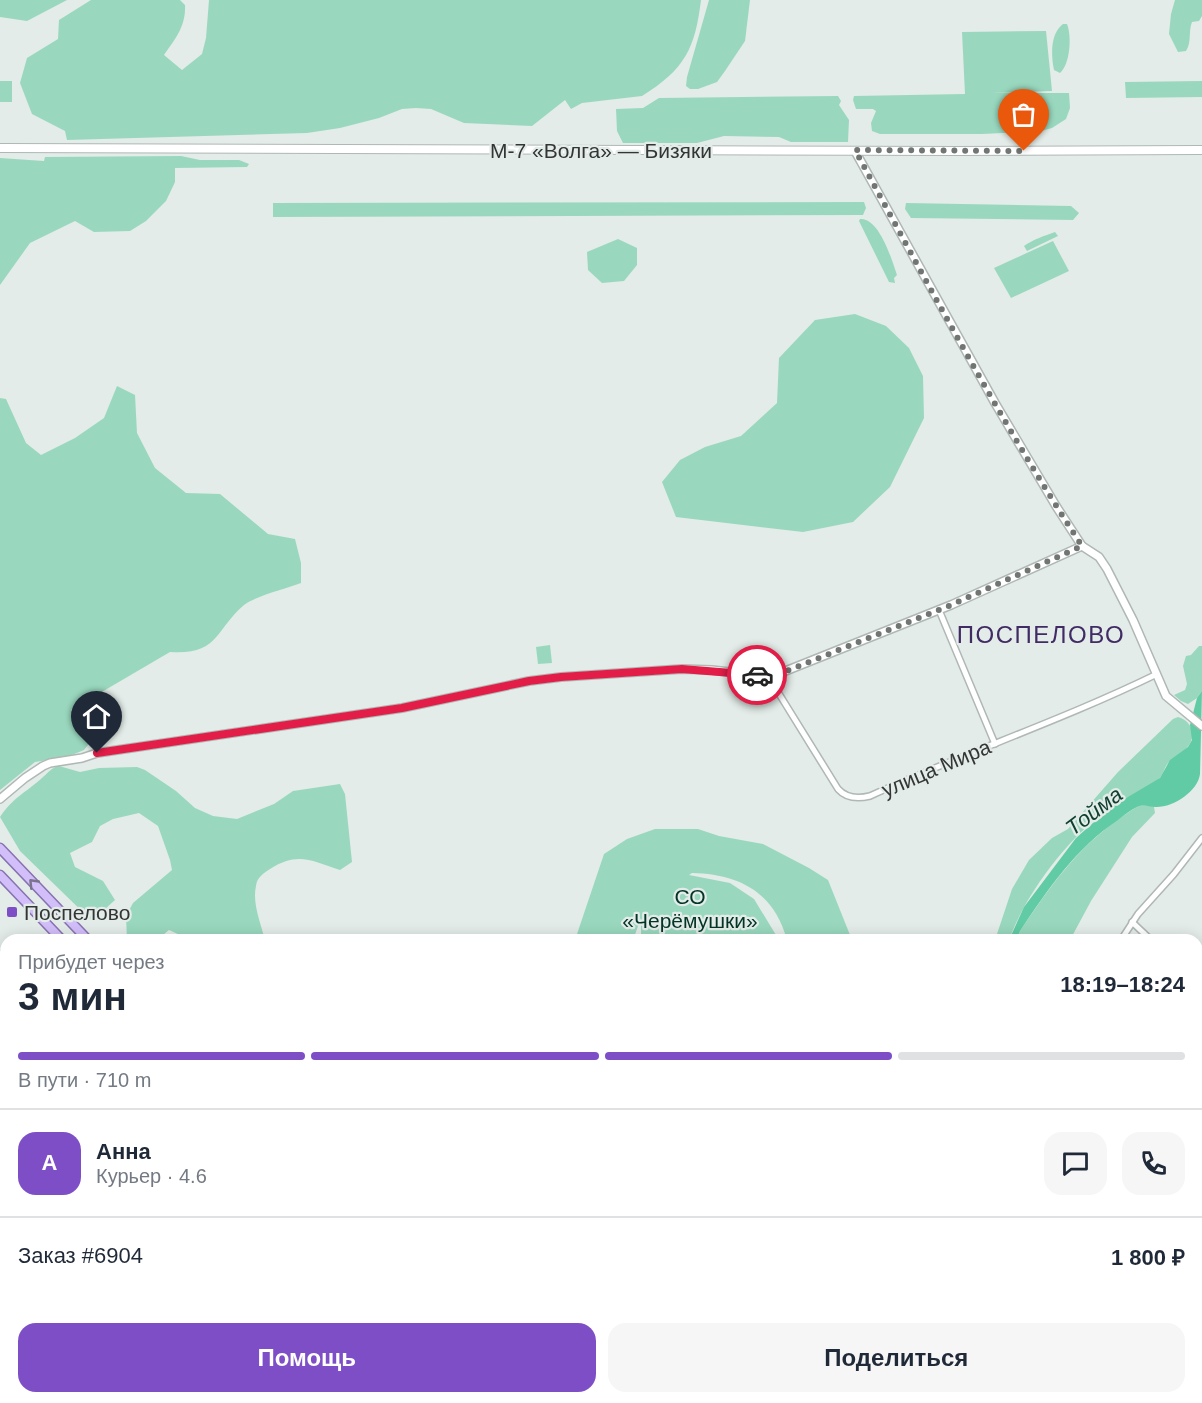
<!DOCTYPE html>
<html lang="ru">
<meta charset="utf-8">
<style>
body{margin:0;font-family:Helvetica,sans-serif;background:#f6f6f7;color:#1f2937;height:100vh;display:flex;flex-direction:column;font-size:22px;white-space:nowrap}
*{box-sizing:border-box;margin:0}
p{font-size:20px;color:#747a83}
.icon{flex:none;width:33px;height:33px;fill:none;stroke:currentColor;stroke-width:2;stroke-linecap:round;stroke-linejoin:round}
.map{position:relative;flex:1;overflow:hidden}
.panel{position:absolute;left:0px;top:934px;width:1203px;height:470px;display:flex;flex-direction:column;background:#fff;border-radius:18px 18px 0 0;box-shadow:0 3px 15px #0003}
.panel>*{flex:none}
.pin{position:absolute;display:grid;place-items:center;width:51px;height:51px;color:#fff;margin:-62px -26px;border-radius:50% 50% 50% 0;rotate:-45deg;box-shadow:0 0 6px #0007}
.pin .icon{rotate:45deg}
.courier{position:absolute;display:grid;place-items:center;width:60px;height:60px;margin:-30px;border:4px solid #e11d48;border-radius:50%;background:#fff;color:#222;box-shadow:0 2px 8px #0007}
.head em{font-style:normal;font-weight:700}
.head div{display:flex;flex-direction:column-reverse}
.head{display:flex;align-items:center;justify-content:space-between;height:102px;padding:0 18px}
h1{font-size:39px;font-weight:700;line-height:45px}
.bar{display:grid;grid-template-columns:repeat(4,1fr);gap:9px 6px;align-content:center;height:72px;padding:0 18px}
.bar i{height:8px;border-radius:4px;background:#e0e1e3}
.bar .on{background:#7e4ec7}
.bar p{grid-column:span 4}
.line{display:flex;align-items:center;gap:15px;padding:0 18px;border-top:2px solid #e0e1e3}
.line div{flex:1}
.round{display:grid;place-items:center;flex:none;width:63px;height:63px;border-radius:18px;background:#f6f6f7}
.primary-button{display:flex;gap:12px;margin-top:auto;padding:12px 18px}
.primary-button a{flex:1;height:69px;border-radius:18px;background:#7e4ec7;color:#fff;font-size:24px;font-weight:700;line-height:69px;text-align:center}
.primary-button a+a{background:#f6f6f7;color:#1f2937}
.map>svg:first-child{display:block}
</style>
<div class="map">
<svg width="1202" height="1403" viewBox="0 0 1202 1403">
<rect width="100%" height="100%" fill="#e3ece8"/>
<g fill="#99d8be">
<polygon points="0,0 67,0 27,21 0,17"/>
<path d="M 91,0 L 180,0 L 185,5 C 186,26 176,38 164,55 L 182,70 L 202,54 L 206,38 L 209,0 L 701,0 C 695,49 685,69 642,96 L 582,103 L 571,109 L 565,100 L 532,126 L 464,123 L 431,109 L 416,108 L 402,109 L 379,118 L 340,128 L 307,133 L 67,140 L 65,131 L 32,114 L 20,83 L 27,58 L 58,39 L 59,20 Z"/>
<polygon points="709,0 750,0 745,41 725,71 717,82 698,89 690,89 686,86 687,77"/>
<path d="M 1175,0 L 1202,0 L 1202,16 L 1199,21 L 1192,22 C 1188,32 1192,42 1186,51 L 1178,52 L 1169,34 L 1171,14 Z"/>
<path d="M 1063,24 L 1067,24 C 1072,37 1070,64 1060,73 L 1054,70 C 1051,55 1050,34 1063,24 Z"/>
<polygon points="1046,31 1052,91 992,93 1069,93 1070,108 1066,119 1052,128 1041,131 982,134 880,134 872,131 871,123 876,111 873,109 856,109 853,100 854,96 965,94 962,32"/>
<rect x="0" y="81" width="12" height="21"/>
<polygon points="1202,81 1202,97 1126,98 1125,82"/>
<polygon points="838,96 841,101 839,105 849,120 848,142 791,142 779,137 724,136 697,143 623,143 617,131 616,109 643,108 659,98"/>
<polygon points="181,156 200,160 239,160 249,164 247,167 175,168 175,182 166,201 146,221 130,231 94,232 75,221 30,243 0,285 0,158 44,161 45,157"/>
<polygon points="864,202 866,208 863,215 273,217 273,203"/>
<polygon points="906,203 1071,206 1079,213 1073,220 911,218 905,209"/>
<path d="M 860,219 C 879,217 892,260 897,275 L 894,278 L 895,283 L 889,282 L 859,221 Z"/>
<path d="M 1055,232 L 1058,236 L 1027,251 L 1024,246 C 1034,239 1044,236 1055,232 Z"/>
<polygon points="618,239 637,248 637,265 624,281 602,283 588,270 587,252"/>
<polygon points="1053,241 1069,271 1011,298 994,268"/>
<polygon points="855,314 886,326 909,348 923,376 924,418 890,487 853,522 803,532 676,517 662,482 680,460 705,447 741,436 777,403 779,358 815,320"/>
<path d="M 117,386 L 135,395 L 137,433 L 155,468 L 186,493 L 220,494 L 268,534 L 295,539 L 301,563 L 301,583 C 288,588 253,597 244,605 C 214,631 219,655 170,652 L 71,710 L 92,740 L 84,750 L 67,757 L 35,762 L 0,790 L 0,398 L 6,399 L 26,443 L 41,455 L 75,438 L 104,418 Z"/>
<polygon points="550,645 552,663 538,664 536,647"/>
<polygon points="1199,646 1202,646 1202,691 1197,698 1188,704 1181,701 1174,695 1185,690 1187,684 1183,666 1186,656 1191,655"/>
<path d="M 1178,717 C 1190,720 1197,733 1189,745 C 1184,753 1174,757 1168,763 C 1164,768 1163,775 1159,779 C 1146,792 1126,796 1111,807 C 1069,836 1026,893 1009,940 L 995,940 L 1012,889 L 1029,860 L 1052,838 L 1068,829 L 1118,772 L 1173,719 Z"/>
<path d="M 59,766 L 80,772 L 99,768 L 137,767 L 145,770 L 176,791 L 195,808 L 213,816 L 237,819 L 274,804 L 293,791 L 340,784 L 345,794 L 352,862 L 340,870 C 312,861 298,851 270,869 C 264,873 257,877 256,886 C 252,903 261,924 265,940 L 191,940 L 169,930 L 157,940 L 127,940 L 126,916 L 133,903 L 172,870 L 170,860 L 158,826 L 139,813 L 113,819 L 100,826 L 92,842 L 70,853 L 75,867 L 103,881 L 115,900 L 92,921 L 20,851 L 0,817 C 13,797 27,792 43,777 C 49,772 51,768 59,766 Z"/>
<path d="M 1144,804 L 1154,807 L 1155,813 L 1132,837 L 1091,901 L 1070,940 L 1016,940 L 1020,931 C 1049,888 1077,848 1120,818 C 1128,813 1135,807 1144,804 Z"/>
<path d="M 655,829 L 698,829 L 719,836 L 763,844 L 809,868 L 828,880 L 852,940 L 787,940 C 774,892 739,874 692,873 L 689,875 L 730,883 L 754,899 L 779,940 L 641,940 L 641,918 L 633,940 L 575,940 L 604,854 L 627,839 Z"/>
<polygon points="0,949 6,951 6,1130 0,1137"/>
<polygon points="6,1151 6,1228 0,1223 0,1152"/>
<polygon points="0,1278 6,1278 5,1335 0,1334"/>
<polygon points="18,1398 110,1398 111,1403 74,1403 64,1400 60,1403 18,1403"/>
<polygon points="131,1398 165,1398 166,1403 132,1403"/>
<polygon points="185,1398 326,1398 329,1403 187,1403"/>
<polygon points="591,1398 636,1398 631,1403 588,1403"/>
<polygon points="663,1398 707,1398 702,1403 659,1403"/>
</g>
<g fill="#60cba4">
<path d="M 1202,691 L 1200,774 C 1198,791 1173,808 1155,807 C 1148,807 1144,803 1137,807 C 1131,810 1124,815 1118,820 C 1076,848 1048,889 1020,931 L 1016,940 L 1009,940 L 1024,907 L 1076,838 L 1111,807 L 1160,778 L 1170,760 L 1188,747 L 1192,740 L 1190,725 L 1197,698 Z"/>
<polygon points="636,1398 663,1398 659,1403 631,1403"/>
</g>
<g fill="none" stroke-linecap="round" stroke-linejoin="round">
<g stroke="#60cba4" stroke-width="2">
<polyline points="0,994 6,1000"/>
<polyline points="0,1237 5,1241"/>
</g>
<defs>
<g id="minor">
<polyline points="939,610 995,744"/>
<path d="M 768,676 L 838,789 C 846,798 858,799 870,796 C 964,753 1063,720 1157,674"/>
<polyline points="1132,922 1151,940"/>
<polyline points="1121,940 1138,914 1174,874 1202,838"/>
<polyline points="1197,986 1202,991"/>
<polyline points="1197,1340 1202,1336"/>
</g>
<g id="tertiary">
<polyline points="855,151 995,403 1056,506 1082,546 1099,557 1107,569 1133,620 1166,696 1202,726"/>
<polyline points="0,799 25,778 43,766 50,763 82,758 97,753 402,708 529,681 561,677 682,669 712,670 764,676 778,674 951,605 1082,546"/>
<polyline points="1197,1108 1202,1103"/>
<polyline points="1186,1398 1190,1403"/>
</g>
<polyline id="secondary" points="0,148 956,151 1202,150"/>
<g id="primary">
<polyline points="0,848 88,940"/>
<polyline points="0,875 62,940"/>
<polyline points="496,1398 500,1403"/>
<polyline points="522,1398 526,1403"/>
</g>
</defs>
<use href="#minor" stroke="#afb8b4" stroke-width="8"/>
<use href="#tertiary" stroke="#afb8b4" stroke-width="10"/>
<use href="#secondary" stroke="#afb8b4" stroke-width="10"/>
<use href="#primary" stroke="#8772b1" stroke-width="11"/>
<use href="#minor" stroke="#fff" stroke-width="5"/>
<use href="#tertiary" stroke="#fff" stroke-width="7"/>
<use href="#secondary" stroke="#fff" stroke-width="8"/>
<use href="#primary" stroke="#d2bef9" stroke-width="8"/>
</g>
<defs><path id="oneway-chevron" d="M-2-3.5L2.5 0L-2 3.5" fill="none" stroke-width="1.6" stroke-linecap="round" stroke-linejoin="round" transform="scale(1.5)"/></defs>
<use stroke="#7b738d" href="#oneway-chevron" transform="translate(33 883) rotate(-134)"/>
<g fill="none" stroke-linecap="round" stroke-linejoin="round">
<path stroke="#717673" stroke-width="6" stroke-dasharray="0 10.8" d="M 757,675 L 771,676 L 789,670 L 951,605 L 1082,546 C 999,419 928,284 855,150 L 1024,151"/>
<polyline stroke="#e11d48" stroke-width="8" points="97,753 402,708 529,681 561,677 682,669 757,675"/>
</g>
<rect fill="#7e4ec7" stroke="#e3ece8" stroke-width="2" x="6" y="906" width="12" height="12" rx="3"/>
<g text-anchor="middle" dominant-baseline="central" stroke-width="4.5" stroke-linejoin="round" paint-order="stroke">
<g font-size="21" fill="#333634" stroke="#e3ece8">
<text x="601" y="150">М-7 «Волга» — Бизяки</text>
<text transform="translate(936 768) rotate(-23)">улица Мира</text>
</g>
<g font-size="21" fill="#033526" stroke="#e3ece8">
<text x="690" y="896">СО<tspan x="690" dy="24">«Черёмушки»</tspan></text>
</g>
<g font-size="21" fill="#333634" stroke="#e3ece8" text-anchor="start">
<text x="24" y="912">Поспелово</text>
</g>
<g font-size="22" font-style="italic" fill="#104030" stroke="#e3ece8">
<text transform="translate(1094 811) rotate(-37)">Тойма</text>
</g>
<g font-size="24" letter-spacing="1.5" fill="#412b65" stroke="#e3ece8">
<text x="1041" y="634">ПОСПЕЛОВО</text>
</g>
</g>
</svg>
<div class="pin" style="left:1024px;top:151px;background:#ea580c"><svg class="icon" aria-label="bag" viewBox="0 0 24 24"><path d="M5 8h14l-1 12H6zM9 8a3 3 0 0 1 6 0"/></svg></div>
<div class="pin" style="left:97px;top:753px;background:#1f2937"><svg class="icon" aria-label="home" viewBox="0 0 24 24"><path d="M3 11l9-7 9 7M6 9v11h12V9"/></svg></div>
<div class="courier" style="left:757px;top:675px"><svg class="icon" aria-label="car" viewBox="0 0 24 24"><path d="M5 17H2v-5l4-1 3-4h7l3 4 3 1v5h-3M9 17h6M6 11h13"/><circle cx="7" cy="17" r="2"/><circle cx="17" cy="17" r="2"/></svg></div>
<section class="panel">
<div class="head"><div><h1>3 мин</h1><p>Прибудет через</p></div><em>18:19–18:24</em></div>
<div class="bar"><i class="on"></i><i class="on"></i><i class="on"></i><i></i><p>В пути · 710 m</p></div>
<div class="line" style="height:108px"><b class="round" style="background:#7e4ec7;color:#fff">А</b><div><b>Анна</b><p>Курьер · 4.6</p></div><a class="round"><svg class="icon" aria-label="chat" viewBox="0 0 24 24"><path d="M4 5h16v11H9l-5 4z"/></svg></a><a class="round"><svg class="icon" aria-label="phone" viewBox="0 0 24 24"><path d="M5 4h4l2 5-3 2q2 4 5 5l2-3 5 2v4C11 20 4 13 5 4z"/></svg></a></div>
<div class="line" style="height:78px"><div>Заказ #6904</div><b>1 800 ₽</b></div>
<div class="primary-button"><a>Помощь</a><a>Поделиться</a></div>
</section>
</div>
